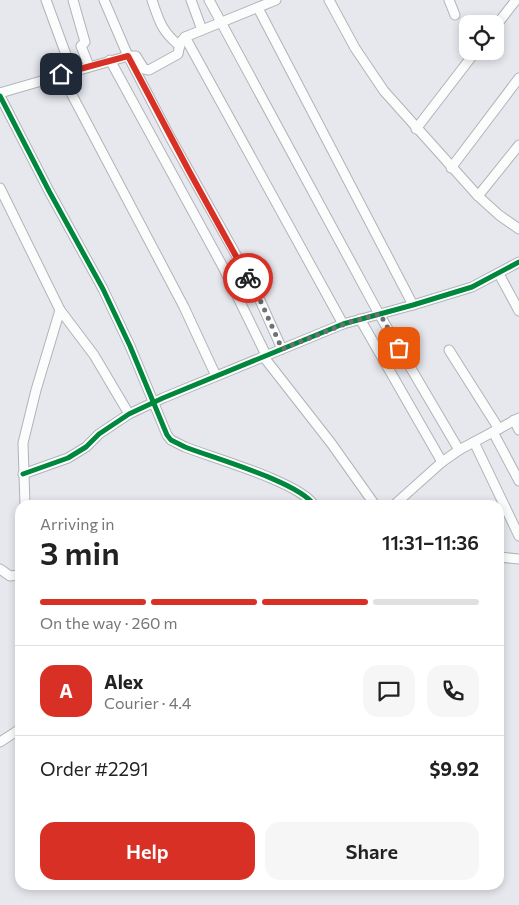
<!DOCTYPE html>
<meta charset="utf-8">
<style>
body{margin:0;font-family:Commissioner,sans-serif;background:#f6f6f6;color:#222;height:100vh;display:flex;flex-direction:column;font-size:19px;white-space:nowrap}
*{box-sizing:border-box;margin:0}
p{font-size:16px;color:#767676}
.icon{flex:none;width:28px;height:28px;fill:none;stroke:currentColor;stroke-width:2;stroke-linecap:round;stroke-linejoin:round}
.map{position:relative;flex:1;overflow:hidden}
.details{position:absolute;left:15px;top:500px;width:489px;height:390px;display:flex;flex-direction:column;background:#fff;border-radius:15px;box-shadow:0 2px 8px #0003}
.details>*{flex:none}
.controls{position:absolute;left:459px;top:15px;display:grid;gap:10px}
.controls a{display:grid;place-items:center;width:45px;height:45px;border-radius:10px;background:#fff;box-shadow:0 2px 8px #0003;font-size:25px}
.pin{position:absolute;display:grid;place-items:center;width:42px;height:42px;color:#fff;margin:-21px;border-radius:10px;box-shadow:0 2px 8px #0006}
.courier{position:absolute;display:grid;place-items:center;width:50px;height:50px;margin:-25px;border:4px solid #d93025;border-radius:50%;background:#fff;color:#222;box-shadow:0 1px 6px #0007}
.head em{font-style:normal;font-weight:600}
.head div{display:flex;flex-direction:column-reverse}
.head{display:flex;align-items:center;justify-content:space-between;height:85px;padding:0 25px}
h1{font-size:32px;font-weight:600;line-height:38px}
.bar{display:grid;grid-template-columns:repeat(4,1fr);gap:8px 5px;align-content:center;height:60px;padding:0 25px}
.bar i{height:6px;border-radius:4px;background:#e0e0e0}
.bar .current{background:#d93025}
.bar p{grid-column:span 4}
.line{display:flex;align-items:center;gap:12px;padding:0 25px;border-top:1px solid #e0e0e0}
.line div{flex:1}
.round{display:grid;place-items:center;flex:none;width:52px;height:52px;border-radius:15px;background:#f6f6f6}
.button{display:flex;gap:10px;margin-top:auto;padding:10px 25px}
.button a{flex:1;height:58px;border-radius:15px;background:#d93025;color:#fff;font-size:20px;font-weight:600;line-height:58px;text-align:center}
.button a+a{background:#f6f6f6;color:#222}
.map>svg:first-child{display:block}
</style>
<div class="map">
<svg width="519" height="905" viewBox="0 0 519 905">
<rect width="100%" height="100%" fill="#e6e8ee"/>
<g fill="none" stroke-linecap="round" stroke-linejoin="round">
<defs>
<g id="minor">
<polyline points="46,0 72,71"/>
<polyline points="73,0 85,42 81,46 89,66"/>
<polyline points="104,0 128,56 170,137 254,287 282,349"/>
<path d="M 152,0 C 159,21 162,32 180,46"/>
<polyline points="191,0 202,30"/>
<polyline points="209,0 379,314 459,450"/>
<polyline points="329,0 355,48 384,91 478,196 499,215 519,229"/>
<polyline points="449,0 455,15"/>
<polyline points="258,8 413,305"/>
<polyline points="495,27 516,0"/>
<polyline points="185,37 343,324"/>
<polyline points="110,60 223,267 266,355"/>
<polyline points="61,74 184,307 216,376"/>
<polyline points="0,93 128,56 136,56 144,69 149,70 178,54 180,43 185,37 276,0"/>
<path d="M 0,96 L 49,191 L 103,289 L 130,346 L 167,435 L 171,440 L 185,447 C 213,458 299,482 314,505"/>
<polyline points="416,129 476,51"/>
<polyline points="451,168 519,78"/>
<polyline points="0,188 60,310 36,390 23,443 25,505"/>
<polyline points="478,196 519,145"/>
<polyline points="499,274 519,311"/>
<polyline points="60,310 94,355 129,414"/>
<polyline points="360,319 442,462"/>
<polyline points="449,350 499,429"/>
<polyline points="263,356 331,443 375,505"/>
<polyline points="514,420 519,430"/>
<polyline points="493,432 519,481"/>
<polyline points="474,442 519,536"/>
<polyline points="23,474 68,458 86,447 99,434 129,414 163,398 343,324 413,305 472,287 519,262"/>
<polyline points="394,505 442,462 459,450 519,418"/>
<polyline points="499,557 519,559"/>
<polyline points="0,569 10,576 20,575"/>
<polyline points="0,742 20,729"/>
</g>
</defs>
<use href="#minor" stroke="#b1b3b8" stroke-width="11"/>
<use href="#minor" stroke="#fbfcfc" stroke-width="9"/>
<defs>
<g id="cycleway">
<path d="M 0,96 L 49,191 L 103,289 L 130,346 L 167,435 L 171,440 L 185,447 C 213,458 299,482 314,505"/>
<polyline points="23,474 68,458 86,447 99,434 129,414 163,398 343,324 413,305 472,287 519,262"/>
</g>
</defs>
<use href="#cycleway" stroke="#fff" stroke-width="8"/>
<use href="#cycleway" stroke="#00873e" stroke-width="5"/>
</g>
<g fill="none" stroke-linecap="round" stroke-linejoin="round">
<polyline stroke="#6f7075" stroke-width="5" stroke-dasharray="0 9" points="248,278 262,304 282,349 350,322 380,314 399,348"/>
<polyline stroke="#d93025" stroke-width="6" points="61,74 128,56 189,171 248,278"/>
</g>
</svg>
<div class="controls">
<a><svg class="icon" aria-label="locate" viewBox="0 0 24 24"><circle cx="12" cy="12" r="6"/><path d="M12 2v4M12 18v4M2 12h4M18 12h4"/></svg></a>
</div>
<div class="pin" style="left:399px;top:348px;background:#ea580c"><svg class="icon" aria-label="bag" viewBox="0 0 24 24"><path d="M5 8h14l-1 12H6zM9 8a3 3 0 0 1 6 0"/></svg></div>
<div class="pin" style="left:61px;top:74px;background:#1f2937"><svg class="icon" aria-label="home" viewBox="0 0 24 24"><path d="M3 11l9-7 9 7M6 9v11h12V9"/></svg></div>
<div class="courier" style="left:248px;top:278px"><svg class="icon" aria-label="bike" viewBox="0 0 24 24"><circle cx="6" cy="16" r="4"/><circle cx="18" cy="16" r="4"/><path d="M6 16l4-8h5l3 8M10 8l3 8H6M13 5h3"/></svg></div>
<section class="details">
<div class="head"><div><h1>3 min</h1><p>Arriving in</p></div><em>11:31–11:36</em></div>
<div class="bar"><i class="current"></i><i class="current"></i><i class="current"></i><i></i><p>On the way · 260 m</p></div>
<div class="line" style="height:90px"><b class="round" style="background:#d93025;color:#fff">A</b><div><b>Alex</b><p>Courier · 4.4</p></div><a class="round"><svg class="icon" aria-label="chat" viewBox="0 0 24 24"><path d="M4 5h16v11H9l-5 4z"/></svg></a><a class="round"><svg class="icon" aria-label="phone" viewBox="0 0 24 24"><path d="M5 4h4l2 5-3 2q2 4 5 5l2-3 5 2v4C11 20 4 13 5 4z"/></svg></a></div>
<div class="line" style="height:65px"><div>Order #2291</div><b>$9.92</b></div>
<div class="button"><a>Help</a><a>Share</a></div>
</section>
</div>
